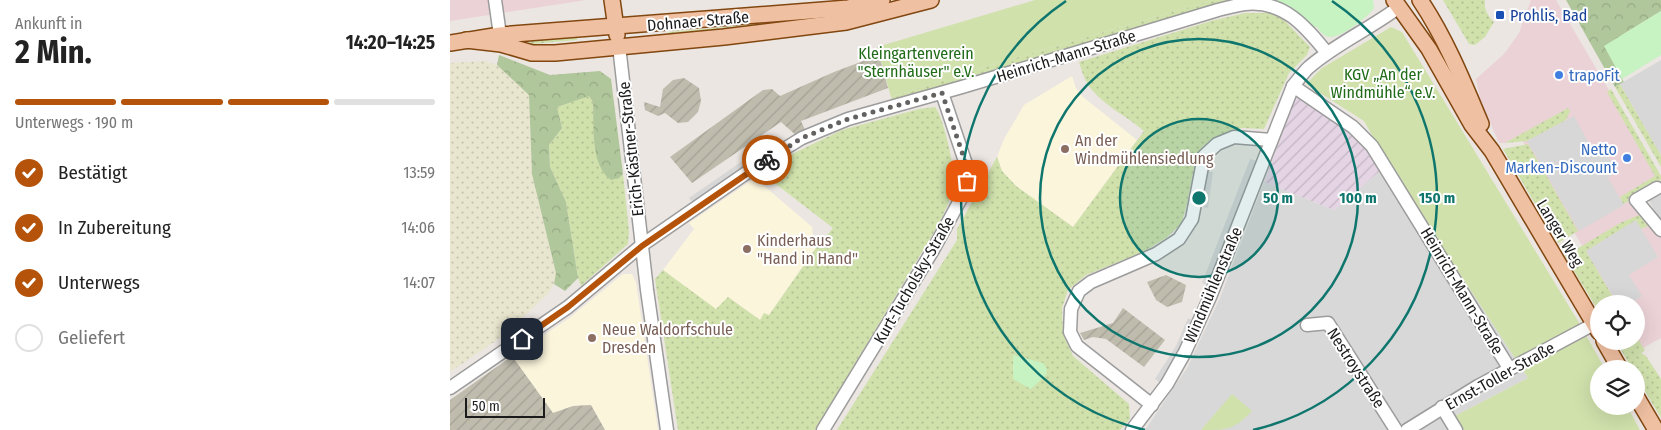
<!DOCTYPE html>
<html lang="de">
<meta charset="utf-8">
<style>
body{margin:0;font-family:"Fira Sans Condensed",sans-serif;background:#f2f2f2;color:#222;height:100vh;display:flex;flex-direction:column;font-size:19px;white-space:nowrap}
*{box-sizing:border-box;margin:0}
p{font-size:16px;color:#767676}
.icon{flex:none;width:28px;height:28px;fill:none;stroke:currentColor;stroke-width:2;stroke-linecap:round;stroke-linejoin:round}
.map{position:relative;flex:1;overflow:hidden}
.sheet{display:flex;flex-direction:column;background:#fff;width:450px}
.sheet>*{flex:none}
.tools{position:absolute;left:1140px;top:295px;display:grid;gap:10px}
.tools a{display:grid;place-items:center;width:55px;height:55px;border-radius:50%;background:#fff;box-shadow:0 5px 20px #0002;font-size:25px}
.scale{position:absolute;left:15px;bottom:12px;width:80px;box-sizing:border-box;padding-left:5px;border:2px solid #1b1b1b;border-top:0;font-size:14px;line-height:18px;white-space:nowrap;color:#1b1b1b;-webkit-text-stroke:4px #fff;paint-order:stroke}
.pin{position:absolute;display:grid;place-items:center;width:42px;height:42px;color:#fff;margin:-21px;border-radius:10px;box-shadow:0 2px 8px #0006}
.courier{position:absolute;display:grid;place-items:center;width:50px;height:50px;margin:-25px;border:4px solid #b45309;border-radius:50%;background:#fff;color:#222;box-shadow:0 1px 6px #0007}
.head em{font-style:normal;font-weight:700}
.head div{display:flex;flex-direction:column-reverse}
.head{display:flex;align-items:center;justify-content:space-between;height:85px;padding:0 15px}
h1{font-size:32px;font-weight:700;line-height:38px}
.bar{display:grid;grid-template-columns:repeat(4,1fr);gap:8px 5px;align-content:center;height:60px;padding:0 15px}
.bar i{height:6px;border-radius:4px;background:#e0e0e0}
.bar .current{background:#b45309}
.bar p{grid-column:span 4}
ol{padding:0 15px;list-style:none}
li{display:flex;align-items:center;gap:15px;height:55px}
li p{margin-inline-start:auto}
li .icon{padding:5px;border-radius:50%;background:#b45309;color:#fff;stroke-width:4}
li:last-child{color:#767676}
li i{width:28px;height:28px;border:2px solid #e0e0e0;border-radius:50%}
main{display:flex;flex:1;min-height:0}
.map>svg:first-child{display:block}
</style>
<main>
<section class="sheet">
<div class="head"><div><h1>2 Min.</h1><p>Ankunft in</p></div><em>14:20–14:25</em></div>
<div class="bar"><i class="current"></i><i class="current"></i><i class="current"></i><i></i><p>Unterwegs · 190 m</p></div>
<ol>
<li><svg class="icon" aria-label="check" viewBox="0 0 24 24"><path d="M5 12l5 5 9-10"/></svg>Bestätigt<p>13:59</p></li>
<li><svg class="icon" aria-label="check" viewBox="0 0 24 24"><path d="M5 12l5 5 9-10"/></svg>In Zubereitung<p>14:06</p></li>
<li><svg class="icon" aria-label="check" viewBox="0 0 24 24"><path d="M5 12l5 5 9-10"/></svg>Unterwegs<p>14:07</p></li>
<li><i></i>Geliefert</li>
</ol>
</section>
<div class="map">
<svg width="1211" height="430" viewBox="0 0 1211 430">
<defs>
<pattern id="industrial-furrows" width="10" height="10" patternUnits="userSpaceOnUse" patternTransform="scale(1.25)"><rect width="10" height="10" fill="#e4d4e4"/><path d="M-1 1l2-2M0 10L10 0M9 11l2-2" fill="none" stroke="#c3b5c3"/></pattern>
<pattern id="construction-furrows" width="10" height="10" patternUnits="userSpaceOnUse" patternTransform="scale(1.25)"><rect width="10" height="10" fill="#bfbcae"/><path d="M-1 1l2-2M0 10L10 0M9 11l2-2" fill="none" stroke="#a4a195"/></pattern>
<pattern id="farmland-dots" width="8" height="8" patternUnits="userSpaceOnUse" patternTransform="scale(1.25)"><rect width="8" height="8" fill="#e9e6cf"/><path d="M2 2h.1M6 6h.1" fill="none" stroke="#c7c5b1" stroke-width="1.8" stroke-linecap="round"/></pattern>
<pattern id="grass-dots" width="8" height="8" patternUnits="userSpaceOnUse" patternTransform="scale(1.25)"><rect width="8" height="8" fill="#d0e1ac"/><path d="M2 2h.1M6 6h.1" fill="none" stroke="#b2c093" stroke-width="1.8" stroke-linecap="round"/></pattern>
<pattern id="forest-crowns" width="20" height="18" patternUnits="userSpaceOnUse" patternTransform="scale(1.25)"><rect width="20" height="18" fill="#b0c69b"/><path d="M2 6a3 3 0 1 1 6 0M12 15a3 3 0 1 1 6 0" fill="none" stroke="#97aa85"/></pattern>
</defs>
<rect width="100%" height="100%" fill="#ebe6e2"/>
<polygon fill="#d9d8d8" points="938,164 1078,378 1005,416 1014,430 695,430 737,368 770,298 814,182 884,210"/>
<g fill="#ebd2d6">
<polygon points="0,0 136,0 0,21"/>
<polygon points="1081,0 1106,0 1211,179 1178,199 1193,221 1211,238 1211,338 1193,348 1186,337 1186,304 1167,304 1084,165 1070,135 1055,143 1049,143 1030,99 1026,79 1054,54 1069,33"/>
</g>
<polygon fill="url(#industrial-furrows)" points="846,97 914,140 932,169 884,210 814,182"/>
<g fill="#fbf5dc">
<polygon points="622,76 626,88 633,97 687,140 623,227 566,186 552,171 547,157 554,139 574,105"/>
<polygon points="305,178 362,227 363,236 360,242 366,248 319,315 310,320 278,297 266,310 213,270 244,229 239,223"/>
<polygon points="173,274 182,274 186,283 208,430 155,430 141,405 123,406 103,413 62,356 118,319"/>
</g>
<g fill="url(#construction-furrows)">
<polygon points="429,55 438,88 351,121 356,132 348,137 331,122 242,183 220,157 313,90 322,89 330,96 384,72"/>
<polygon points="234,78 249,88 251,101 248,112 238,122 228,123 215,113 208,116 195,110 194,102 210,107 213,89 223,80"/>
<polygon points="716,275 736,285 732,302 717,307 706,300 697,282"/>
<polygon points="673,308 715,340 694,367 656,339 643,337 634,340 630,333 663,323"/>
<polygon points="62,356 103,413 123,406 141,405 155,430 0,430 0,400"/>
</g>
<polygon fill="url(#farmland-dots)" points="35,61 47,65 79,95 82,174 106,273 104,284 98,294 53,336 0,372 0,63"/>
<g fill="url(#grass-dots)">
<polygon points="763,0 790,0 505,84 442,100 441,97 511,74"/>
<path d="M 993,0 L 1035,0 C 1034,9 1037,15 1044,22 L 1035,37 L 1025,45 L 1019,44 Z"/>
<polygon points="422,12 218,37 218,32 286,26 356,16"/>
<path d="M 795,13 L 820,13 L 833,19 L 860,47 L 857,55 L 839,73 L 814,129 L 792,128 L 772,134 L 753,146 L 746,156 L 737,204 L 731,224 L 716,238 L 693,252 L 636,275 L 618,290 L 612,308 L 613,334 L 623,356 L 679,404 L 680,419 L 670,430 L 387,430 L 507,240 L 507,229 L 547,157 L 552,171 L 566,186 L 623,227 L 694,131 C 678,117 656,107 642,90 C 635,82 632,72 629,62 L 761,21 Z"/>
<polygon points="127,36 127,40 83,44 73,40"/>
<polygon points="1170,84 1211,155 1211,167 1165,87"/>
<polygon points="1161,89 1211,176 1211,180 1178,199 1179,201 1173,204 1170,197 1205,176 1157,92"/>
<polygon points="139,95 143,102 145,149 169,178 173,174 179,231 178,244 131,286 128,278 116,202 100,167 99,145 112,128 107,107"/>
<path d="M 485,107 C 493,116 504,165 504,178 C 504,193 496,208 490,222 L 365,430 L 228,430 L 205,279 L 213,270 L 266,309 L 278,297 L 310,320 L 314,313 L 319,315 L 366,248 L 383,228 L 314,175 L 338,156 L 392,130 L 469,109 Z"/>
<polygon points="1118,108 1120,111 1116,120 1077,141 1055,143"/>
<polygon points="1078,144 1128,231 1108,243 1053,149"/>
<polygon points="1189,215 1198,226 1191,229 1185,221 1136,251 1167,304 1149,304 1149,312 1115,256 1170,223"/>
<polygon points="1186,336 1195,350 1191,353 1196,356 1211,379 1211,418 1186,376 1186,369 1182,369 1166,341 1186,341"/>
</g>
<g fill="url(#forest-crowns)">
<polygon points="1116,0 1211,0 1211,11 1172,35 1166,69 1174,82 1165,87"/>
<path d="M 49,55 L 100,75 L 150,71 L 161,79 L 173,174 L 169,178 L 161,180 C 140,165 144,125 143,102 L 139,96 L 107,107 L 112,128 L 99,145 L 100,167 L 116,202 L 128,278 L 115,291 L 104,284 L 106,273 L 82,174 L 79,95 L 47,65 Z"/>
</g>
<g fill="#c7f2c2">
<path d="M 823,0 L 923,0 L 924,8 C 918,17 887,42 876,36 C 873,35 869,30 867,27 L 863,27 L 841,7 Z"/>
<polygon points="1211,11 1211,55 1172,79 1154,46"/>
<polygon points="563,355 593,363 597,369 596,375 581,389 563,379"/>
</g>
<g fill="#d0e1ac">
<polygon points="585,0 763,0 511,74 441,97 427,47"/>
<polygon points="941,27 952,32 1128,321 1155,369 1149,369 1149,406 1177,406 1190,430 1014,430 1005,416 1078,378 938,164 914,121 856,84 872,68"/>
<path d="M 782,394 L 802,411 C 784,430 777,430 751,430 Z"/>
</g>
<g fill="#d7d7d7">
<polygon points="1211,60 1211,155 1170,84"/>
<polygon points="1124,116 1142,149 1151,144 1167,172 1158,178 1174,205 1129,231 1077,141"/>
<polygon points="301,155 307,162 243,203 239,198"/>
<polygon points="800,159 808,161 760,286 752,283"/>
<polygon points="756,171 763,172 758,208 752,207"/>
<polygon points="1211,192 1211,219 1210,220 1198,199"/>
<polygon points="1186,220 1208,257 1179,275 1192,296 1180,304 1168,304 1136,251"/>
<polygon points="738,318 745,321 712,384 705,379 726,346"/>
</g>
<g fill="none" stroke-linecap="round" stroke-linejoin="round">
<defs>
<g id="minor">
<polyline points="45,0 50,35"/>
<polyline points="169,46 197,290 217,430"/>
<polyline points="843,86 903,127 922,146 1059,368"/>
<polyline points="1207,188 1186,200 1211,230"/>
<polyline points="857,325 878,323 946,430"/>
<path d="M 0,388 L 118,307 L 192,245 L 302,169 L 352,138 L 398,119 L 512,87 L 768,10 C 777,8 786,5 795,4 C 834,0 855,26 877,53"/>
<polyline points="702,405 627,346 620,332 621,309 629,291 641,282 706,254 729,239 742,219 754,156 767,144 784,137 821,140"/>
<polyline points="992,407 1006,430"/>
<polyline points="373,430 483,250 515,191 518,170 492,93"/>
<path d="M 682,430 L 717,384 L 735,352 L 760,297 L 843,86 C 848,80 853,73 858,68 C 885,44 920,29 949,7"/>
<polyline points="957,430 1028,386 1144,324"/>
</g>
<g id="major">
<polyline points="162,0 167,35"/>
<polyline points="944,0 979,49 1022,125 1042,151 1149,332"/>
<path d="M 970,0 C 996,39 1013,81 1031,124"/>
<polyline points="16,40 51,44 82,53 105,53 274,37 396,22 481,0"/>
<polyline points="0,43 50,35 398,8 432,0"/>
<polyline points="1154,341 1170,369"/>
<polyline points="1186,396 1206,430"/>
</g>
</defs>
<use href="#minor" stroke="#9c9c9c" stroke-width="15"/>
<use href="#major" stroke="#824710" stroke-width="18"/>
<use href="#minor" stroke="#fff" stroke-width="12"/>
<use href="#major" stroke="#f0c0a2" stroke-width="15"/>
</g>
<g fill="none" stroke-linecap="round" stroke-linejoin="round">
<polyline stroke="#646261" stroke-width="5" stroke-dasharray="0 9" points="317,160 352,138 398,119 492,93 518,170 517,181"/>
<polyline stroke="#b45309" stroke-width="6" points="72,339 118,307 192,246 317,160"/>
</g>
<circle cx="749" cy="198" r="79" fill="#0f766e" fill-opacity=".12"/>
<g fill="none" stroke="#0f766e" stroke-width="2.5">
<circle cx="749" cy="198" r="79"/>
<circle cx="749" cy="198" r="159"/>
<path d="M695 430A238 238 0 0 1 616 1M882 1A238 238 0 0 1 803 430"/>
</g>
<rect fill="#1a4fb4" stroke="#fff" stroke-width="2" x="1045" y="10" width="10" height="10" rx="2.5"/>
<g fill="#3f7fe0" stroke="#fff" stroke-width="2">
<circle cx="1109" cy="75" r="5"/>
<circle cx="1177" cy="158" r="5"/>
</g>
<g fill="#8d6e63" stroke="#fff" stroke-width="2">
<circle cx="615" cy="149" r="5"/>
<circle cx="297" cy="249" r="5"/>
<circle cx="142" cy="338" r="5"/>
</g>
<g text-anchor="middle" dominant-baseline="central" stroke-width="4" stroke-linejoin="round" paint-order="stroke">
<g font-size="16" fill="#164399" stroke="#fff" text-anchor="start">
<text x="1060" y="15">Prohlis, Bad</text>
</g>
<g font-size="16" fill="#1b1b1b" stroke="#fff">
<text transform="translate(248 21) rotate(-5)">Dohnaer Straße</text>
<text transform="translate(616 56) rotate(-17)">Heinrich-Mann-Straße</text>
<text transform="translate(181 149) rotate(-96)">Erich-Kästner-Straße</text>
<text transform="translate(1110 233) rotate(59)">Langer Weg</text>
<text transform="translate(464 280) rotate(-60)">Kurt-Tucholsky-Straße</text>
<text transform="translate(763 285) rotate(-67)">Windmühlenstraße</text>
<text transform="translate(1012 291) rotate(59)">Heinrich-Mann-Straße</text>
<text transform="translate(906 368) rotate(57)">Nestroystraße</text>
<text transform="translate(1050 376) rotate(-29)">Ernst-Toller-Straße</text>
</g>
<g font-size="16" fill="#206b17" stroke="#fff">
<text x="466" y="53">Kleingartenverein<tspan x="466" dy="18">"Sternhäuser" e.V.</tspan></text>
<text x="933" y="74">KGV „An der<tspan x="933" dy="18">Windmühle“ e.V.</tspan></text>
</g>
<g font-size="16" fill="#366cbe" stroke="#fff" text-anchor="start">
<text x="1119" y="75">trapoFit</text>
<text x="1167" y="149" text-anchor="end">Netto<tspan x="1167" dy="18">Marken-Discount</tspan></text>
</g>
<g font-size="16" fill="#785e54" stroke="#fff" text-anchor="start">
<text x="625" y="140">An der<tspan x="625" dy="18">Windmühlensiedlung</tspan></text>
<text x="307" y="240">Kinderhaus<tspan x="307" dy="18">"Hand in Hand"</tspan></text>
<text x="152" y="329">Neue Waldorfschule<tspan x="152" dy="18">Dresden</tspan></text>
</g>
</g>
<circle cx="749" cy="198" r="8" fill="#0f766e" stroke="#fff" stroke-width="2.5"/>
<g font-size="15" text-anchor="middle" font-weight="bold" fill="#0f766e" stroke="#fff" stroke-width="4" stroke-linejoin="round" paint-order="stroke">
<text x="828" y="203">50 m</text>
<text x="908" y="203">100 m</text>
<text x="987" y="203">150 m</text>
</g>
</svg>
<div class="tools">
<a><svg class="icon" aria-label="locate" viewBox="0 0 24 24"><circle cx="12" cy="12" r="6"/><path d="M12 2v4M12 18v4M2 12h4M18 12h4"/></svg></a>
<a><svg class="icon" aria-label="layers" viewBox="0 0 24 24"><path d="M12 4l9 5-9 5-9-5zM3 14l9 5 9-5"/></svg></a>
</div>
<div class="scale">50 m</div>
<div class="pin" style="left:517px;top:181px;background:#ea580c"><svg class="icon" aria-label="bag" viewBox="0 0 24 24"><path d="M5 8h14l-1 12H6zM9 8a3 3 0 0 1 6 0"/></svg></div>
<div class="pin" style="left:72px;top:339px;background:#1f2937"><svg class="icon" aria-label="home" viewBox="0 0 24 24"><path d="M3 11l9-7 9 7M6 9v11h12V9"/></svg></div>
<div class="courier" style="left:317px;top:160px"><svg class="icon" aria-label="bike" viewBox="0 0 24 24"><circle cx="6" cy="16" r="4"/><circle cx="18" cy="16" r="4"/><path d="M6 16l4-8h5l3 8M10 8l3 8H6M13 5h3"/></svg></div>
</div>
</main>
